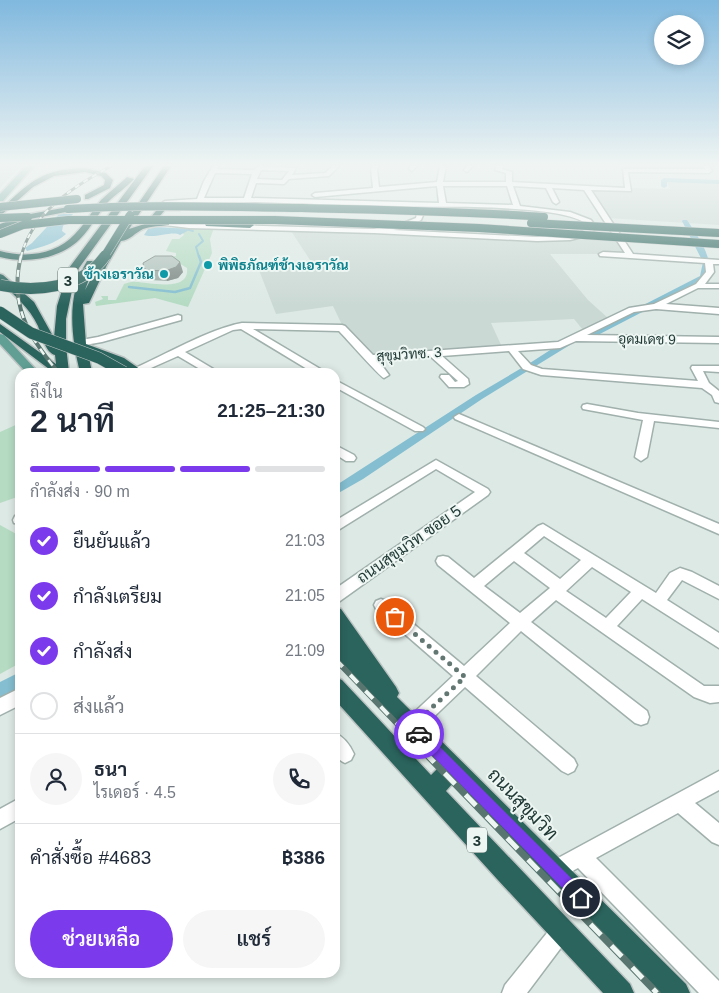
<!DOCTYPE html>
<html lang="th">
<meta charset="utf-8">
<style>
body{margin:0;font-family:Arial,Sarabun,sans-serif;background:#f6f6f7;color:#1f2937;height:100vh;display:flex;flex-direction:column;font-size:19px;white-space:nowrap}
*{box-sizing:border-box;margin:0}
p{font-size:16px;color:#747a83}
.icon{flex:none;width:28px;height:28px;fill:none;stroke:currentColor;stroke-width:2;stroke-linecap:round;stroke-linejoin:round}
.map{position:relative;flex:1;overflow:hidden}
.drawer{position:absolute;left:15px;top:368px;width:325px;height:610px;display:flex;flex-direction:column;background:#fff;border-radius:15px;box-shadow:0 2px 8px #0003}
.drawer>*{flex:none}
.controls{position:absolute;left:654px;top:15px;display:grid;gap:10px}
.controls a{display:grid;place-items:center;width:50px;height:50px;border-radius:50%;background:#fff;box-shadow:0 2px 8px #0003;font-size:25px}
.pin{position:absolute;display:grid;place-items:center;width:42px;height:42px;color:#fff;margin:-21px;border:2px solid #fff;border-radius:50%;box-shadow:0 1px 5px #0007}
.courier{position:absolute;display:grid;place-items:center;width:50px;height:50px;margin:-25px;border:4px solid #7c3aed;border-radius:50%;background:#fff;color:#222;box-shadow:0 1px 6px #0007}
.summary em{font-style:normal;font-weight:600}
.summary div{display:flex;flex-direction:column-reverse}
.summary{display:flex;align-items:center;justify-content:space-between;height:85px;padding:0 15px}
h1{font-size:32px;font-weight:600;line-height:38px}
.bar{display:grid;grid-template-columns:repeat(4,1fr);gap:8px 5px;align-content:center;height:60px;padding:0 15px}
.bar i{height:6px;border-radius:4px;background:#e0e1e3}
.bar .selected{background:#7c3aed}
.bar p{grid-column:span 4}
.line{display:flex;align-items:center;gap:12px;padding:0 15px;border-top:1px solid #e0e1e3}
.line div{flex:1}
.round{display:grid;place-items:center;flex:none;width:52px;height:52px;border-radius:26px;background:#f6f6f7}
ol{padding:0 15px;list-style:none}
li{display:flex;align-items:center;gap:15px;height:55px}
li p{margin-inline-start:auto}
li .icon{padding:5px;border-radius:50%;background:#7c3aed;color:#fff;stroke-width:4}
li:last-child{color:#747a83}
li i{width:28px;height:28px;border:2px solid #e0e1e3;border-radius:50%}
.action{display:flex;gap:10px;margin-top:auto;padding:10px 15px}
.action a{flex:1;height:58px;border-radius:30px;background:#7c3aed;color:#fff;font-size:20px;font-weight:600;line-height:58px;text-align:center}
.action a+a{background:#f6f6f7;color:#1f2937}
.map>svg:first-child{display:block}
</style>
<div class="map">
<svg width="719" height="993" viewBox="0 0 719 993">
<rect width="100%" height="100%" fill="#dde9e5"/>
<g fill="#cbd9d4">
<polygon points="0,166 21,166 0,188"/>
<polygon points="666,180 719,182 719,225 607,218 591,191 633,192 632,188 670,189"/>
<polygon points="291,231 532,240 583,240 584,238 616,240 624,254 550,254 588,300 608,318 583,330 574,319 491,323 502,347 371,357 342,325 333,306 276,314 259,270 312,263"/>
</g>
<g fill="#b5dbc3">
<path d="M 177,227 L 214,228 L 210,239 L 212,253 L 188,307 L 155,298 L 96,306 L 95,302 L 103,299 L 101,296 L 108,296 L 108,300 L 116,300 L 124,284 C 128,283 132,281 136,282 C 148,282 190,293 187,268 L 169,257 L 176,256 L 176,253 L 166,251 L 172,239 L 179,239 L 184,235 L 181,229 L 176,229 Z"/>
<polygon points="20,423 20,496 0,503 0,432"/>
<polygon points="0,525 20,536 20,663 0,674"/>
</g>
<g fill="#84bed0">
<path d="M 59,214 L 73,214 L 63,226 L 62,231 L 66,234 C 55,244 41,247 27,251 L 25,248 L 32,243 Z"/>
<path d="M 155,227 L 191,229 L 180,235 C 173,230 155,239 144,235 L 148,229 Z"/>
</g>
<g fill="none" stroke-linecap="round" stroke-linejoin="round">
<g stroke="#84bed0" stroke-width="2">
<polyline points="189,230 193,231"/>
<polyline points="199,234 203,241 196,247 199,257"/>
</g>
<polyline stroke="#84bed0" stroke-width="2.5" points="129,287 175,292 190,288 201,262 199,256"/>
<g fill="#84bed0" fill-rule="evenodd">
<polygon points="664,178 719,180 719,184 667,182 667,186 664,188 661,186 661,180"/>
<path d="M 683,220 L 687,220 C 698,237 716,259 706,279 L 594,337 L 578,340 L 482,399 L 363,479 L 335,495 L 335,486 L 476,395 L 525,366 L 529,366 L 530,363 L 572,336 L 589,333 L 700,276 L 703,262 L 682,221 Z"/>
<polygon points="20,672 20,687 0,697 0,682"/>
</g>
<defs>
<g id="minor">
<path d="M 213,166 L 219,166 L 217,169 L 254,170 L 259,166 L 296,168 L 292,175 L 325,173 L 333,166 L 339,166 L 329,176 L 289,179 L 284,184 L 256,183 L 251,198 L 439,203 L 437,186 L 315,197 L 312,195 L 315,193 L 373,188 L 371,169 L 373,166 L 379,166 L 377,169 L 379,187 L 437,182 L 440,166 L 446,166 L 443,182 L 506,182 L 506,173 L 495,170 L 497,166 L 503,166 L 502,169 L 512,172 L 512,182 L 625,188 L 623,169 L 705,169 L 703,166 L 709,166 L 712,171 L 709,173 L 628,172 L 631,191 L 591,190 L 633,254 L 719,260 L 719,264 L 713,264 L 714,272 L 705,284 L 719,284 L 719,288 L 698,288 L 666,304 L 719,308 L 719,314 L 656,309 L 634,312 L 587,335 L 719,337 L 719,343 L 576,341 L 560,348 L 518,351 L 531,365 L 542,369 L 698,381 L 691,368 L 692,366 L 719,366 L 719,372 L 703,371 L 709,383 L 719,391 L 719,403 L 715,402 L 712,395 L 702,388 L 541,375 L 523,369 L 509,351 L 442,356 L 468,379 L 469,384 L 464,387 L 449,387 L 440,377 L 441,375 L 449,375 L 455,382 L 458,381 L 431,357 L 378,360 L 389,375 L 384,378 C 380,377 346,338 339,331 L 253,329 L 322,370 L 323,372 L 312,372 L 241,329 L 233,330 L 185,352 L 215,370 L 216,372 L 205,372 L 178,356 L 142,372 L 133,372 L 133,369 C 165,355 209,329 242,323 L 342,325 L 345,326 L 373,355 L 558,342 L 629,308 L 654,304 L 696,284 L 706,272 L 705,263 L 600,256 L 599,254 L 603,252 L 625,253 L 584,190 L 552,188 L 559,202 L 556,204 L 553,202 L 546,188 L 513,186 L 520,206 L 570,212 L 591,220 L 597,228 L 587,236 L 570,240 L 537,241 L 374,233 L 189,228 L 157,224 L 157,222 L 159,221 L 189,224 L 374,229 L 401,224 L 416,218 L 417,214 L 404,207 L 254,202 L 163,204 L 163,202 L 165,201 L 197,199 L 204,181 ZM 261,170 L 289,171 L 282,180 L 257,179 ZM 215,173 L 252,174 L 244,198 L 204,198 ZM 443,186 L 507,186 L 513,205 L 446,203 ZM 413,207 C 442,207 576,204 589,227 L 581,232 L 570,236 L 537,237 L 393,230 L 406,228 L 421,220 L 424,213 Z"/>
<polygon points="411,166 417,166 412,171 409,169"/>
<polygon points="467,166 473,166 467,172 464,170"/>
<polygon points="178,315 181,316 181,320 102,342 79,346 74,343 76,341 98,337"/>
<polygon points="335,380 423,427 425,429 423,431 415,431 335,387"/>
<polygon points="587,404 638,413 719,422 719,428 654,421 647,457 641,461 635,457 643,420 583,409 582,407 583,405"/>
<polygon points="459,414 719,524 719,534 455,419 454,417"/>
<polygon points="335,445 354,455 356,458 354,461 346,461 335,454"/>
<polygon points="436,460 488,489 490,492 488,495 340,601 335,603 335,589 475,492 436,469 335,532 335,521"/>
<polygon points="20,514 20,524 14,523 13,520 15,516"/>
<path d="M 543,524 L 656,593 L 670,573 L 680,568 L 692,572 L 719,586 L 719,599 L 682,580 L 667,600 L 719,633 L 719,648 L 642,599 L 617,626 L 704,686 L 719,686 L 719,702 L 710,703 L 694,697 L 556,600 L 531,622 L 647,711 L 649,717 L 647,723 L 641,725 L 635,723 L 521,631 L 476,676 L 574,759 L 577,765 L 574,771 L 568,774 L 562,771 L 465,687 L 418,732 L 412,734 L 406,732 L 403,726 L 406,720 L 453,676 L 376,609 L 374,605 L 376,601 L 381,599 L 386,601 L 464,666 L 510,623 L 438,565 L 436,561 L 438,557 L 443,556 L 448,557 L 474,578 L 538,526 ZM 544,536 L 581,560 L 560,579 L 524,553 ZM 514,561 L 550,588 L 520,613 L 484,586 ZM 592,567 L 631,592 L 606,618 L 566,591 Z"/>
<polygon points="20,688 20,705 0,715 0,698"/>
<path d="M 335,733 C 344,737 350,745 354,754 L 351,760 L 345,763 C 332,757 335,746 335,733 Z"/>
<polygon points="719,771 719,790 695,803 719,823 719,845 712,842 678,813 596,858 719,981 719,993 699,993 578,868 554,881 547,878 544,871 547,864"/>
<polygon points="20,798 20,818 0,829 0,809"/>
<polygon points="562,919 569,923 573,930 569,937 527,993 502,993 505,985 555,923"/>
</g>
<g id="major">
<polygon points="26,166 34,166 3,201 0,201 0,194"/>
<polygon points="0,334 4,335 38,372 26,372 0,344"/>
</g>
<g id="highway">
<path d="M 145,166 L 153,166 L 79,268 L 74,281 L 66,319 L 66,346 L 69,372 L 53,372 L 0,332 L 0,324 L 56,364 L 55,355 C 46,353 41,335 38,326 C 29,307 15,296 0,282 L 0,274 L 3,275 L 34,302 L 54,338 L 57,306 L 69,268 Z"/>
<path d="M 164,166 L 171,166 L 129,229 L 154,221 L 151,217 L 160,206 L 180,206 L 184,208 L 180,210 L 165,210 L 159,217 L 162,221 L 169,221 L 169,225 C 160,226 152,226 143,229 C 136,232 129,241 121,241 L 107,265 L 90,301 L 89,303 L 83,304 L 86,344 L 124,358 L 144,372 L 131,372 L 116,362 L 88,353 L 92,372 L 80,372 C 71,337 66,295 87,261 L 93,261 L 95,263 L 85,290 L 108,248 Z"/>
<path d="M 85,168 L 106,173 L 113,180 L 110,188 L 88,199 L 85,199 L 85,195 L 104,185 L 105,180 L 101,176 L 85,172 L 54,176 L 33,187 L 0,216 L 0,210 C 30,182 41,169 85,168 Z"/>
<path d="M 127,177 L 134,179 C 126,188 116,194 108,202 C 98,214 91,228 80,239 C 60,259 26,264 0,257 L 0,251 C 26,258 56,255 75,234 C 85,224 92,211 101,200 C 109,192 119,185 127,177 Z"/>
<polygon points="68,207 71,207 71,211 30,219 0,230 0,224 25,215"/>
<polygon points="209,221 250,222 254,225 250,228 206,226 205,224"/>
<polygon points="335,607 341,609 396,687 399,693 397,697 686,984 690,993 658,993 453,783 446,791 630,984 634,993 603,993 497,879 335,700 335,677 342,680 431,775 438,768 335,661"/>
</g>
</defs>
<use href="#minor" stroke="#a0b0ac" stroke-width="3"/>
<use href="#major" stroke="#bcc3c2" stroke-width="3"/>
<use href="#highway" stroke="#bcc3c2" stroke-width="3"/>
<use href="#minor" fill="#fff" fill-rule="evenodd"/>
<use href="#major" fill="#619f94" fill-rule="evenodd"/>
<use href="#highway" fill="#2b645d" fill-rule="evenodd"/>
<defs>
<path id="rail-far3" d="M 21,257 C 32,212 73,187 111,166"/>
<path id="rail-far2" d="M 21,256 C 9,304 28,336 58,372"/>
<polyline id="rail-far1" points="335,659 404,731"/>
<polyline id="rail" points="403,730 657,993"/>
</defs>
<use href="#rail-far3" stroke="#59756f" stroke-width="3"/>
<use href="#rail-far2" stroke="#59756f" stroke-width="4"/>
<use href="#rail-far1" stroke="#59756f" stroke-width="5.5"/>
<use href="#rail" stroke="#59756f" stroke-width="7"/>
<use href="#rail-far3" stroke="#edf6f2" stroke-width="2" stroke-dasharray="5" stroke-linecap="butt"/>
<use href="#rail-far2" stroke="#edf6f2" stroke-width="2.5" stroke-dasharray="7" stroke-linecap="butt"/>
<use href="#rail-far1" stroke="#edf6f2" stroke-width="4" stroke-dasharray="11" stroke-linecap="butt"/>
<use href="#rail" stroke="#edf6f2" stroke-width="5" stroke-dasharray="15" stroke-linecap="butt"/>
<defs>
<g id="highway-bridge-far1">
<polyline points="0,207 77,199"/>
<path d="M 68,209 C 146,204 224,207 302,208 C 383,210 464,211 544,217"/>
<polyline points="0,218 28,217"/>
<polyline points="531,223 719,233"/>
<polyline points="0,234 23,225 68,220 275,220 479,228 719,244"/>
<polyline points="104,257 130,215"/>
</g>
<g id="highway-bridge">
<path d="M 0,285 C 36,293 83,288 105,256"/>
<polyline points="0,312 31,333 99,358 124,372"/>
</g>
</defs>
<use href="#highway-bridge-far1" stroke="#bcc3c2" stroke-width="9" stroke-linecap="butt"/>
<use href="#highway-bridge" stroke="#bcc3c2" stroke-width="12" stroke-linecap="butt"/>
<use href="#highway-bridge-far1" stroke="#2b645d" stroke-width="8"/>
<use href="#highway-bridge" stroke="#2b645d" stroke-width="11"/>
</g>
<polygon fill="#9aa9a3" points="144,268 183,272 178,278 167,281 150,280 147,278"/>
<polygon fill="#7d8985" points="180,262 183,272 178,278 167,281 165,271"/>
<polygon fill="#b3c4be" stroke="#7d8985" points="155,256 172,256 180,262 176,267 165,271 147,270 144,268 143,263"/>
<linearGradient id="sky" x2="0" y2="1"><stop stop-color="#80b8de"/><stop offset="0.54" stop-color="#f0f5f3"/><stop offset="1" stop-color="#f0f5f3" stop-opacity="0"/></linearGradient>
<rect width="719" height="305" fill="url(#sky)"/>
<polygon fill="#7c3aed" points="419,728 423,730 586,893 588,898 586,903 581,905 577,903 415,738 414,734 415,730"/>
<g fill="none" stroke-linecap="round" stroke-linejoin="round">
<polyline stroke="#627672" stroke-width="5" stroke-dasharray="0 9" points="395,617 465,677 412,726 419,734"/>
</g>
<g fill="#0f9aa8" stroke="#edf6f2" stroke-width="2">
<circle cx="208" cy="265" r="5"/>
<circle cx="164" cy="274" r="5"/>
</g>
<g text-anchor="middle" dominant-baseline="central" stroke-width="4" stroke-linejoin="round" paint-order="stroke">
<g font-size="14" font-weight="bold" fill="#0d838f" stroke="#edf6f2" text-anchor="start">
<text x="218" y="265">พิพิธภัณฑ์ช้างเอราวัณ</text>
<text x="154" y="274" text-anchor="end">ช้างเอราวัณ</text>
</g>
<g font-size="14" fill="#1f3834" stroke="#edf6f2">
<text transform="translate(647 339) rotate(1)">อุดมเดช 9</text>
<text transform="translate(409 354) rotate(-4)">สุขุมวิทซ. 3</text>
</g>
<g fill="#edf6f2" stroke="#5d716d" stroke-width="1">
<rect x="58" y="267.5" width="20" height="25" rx="4"/>
<rect x="467" y="827.5" width="20" height="25" rx="4"/>
</g>
<g font-size="15" font-weight="bold" fill="#1f3834">
<text x="68" y="280">3</text>
<text x="477" y="840">3</text>
</g>
<g font-size="16" fill="#1f3834" stroke="#edf6f2">
<text transform="translate(409 544) rotate(-35)">ถนนสุขุมวิท ซอย 5</text>
</g>
<g font-size="19" fill="#1f3834" stroke="#edf6f2">
<text transform="translate(523 804) rotate(46)">ถนนสุขุมวิท</text>
</g>
</g>
</svg>
<div class="controls">
<a><svg class="icon" aria-label="layers" viewBox="0 0 24 24"><path d="M12 4l9 5-9 5-9-5zM3 14l9 5 9-5"/></svg></a>
</div>
<div class="pin" style="left:395px;top:617px;background:#ea580c"><svg class="icon" aria-label="bag" viewBox="0 0 24 24"><path d="M5 8h14l-1 12H6zM9 8a3 3 0 0 1 6 0"/></svg></div>
<div class="pin" style="left:581px;top:898px;background:#1f2937"><svg class="icon" aria-label="home" viewBox="0 0 24 24"><path d="M3 11l9-7 9 7M6 9v11h12V9"/></svg></div>
<div class="courier" style="left:419px;top:734px"><svg class="icon" aria-label="car" viewBox="0 0 24 24"><path d="M5 17H2v-5l4-1 3-4h7l3 4 3 1v5h-3M9 17h6M6 11h13"/><circle cx="7" cy="17" r="2"/><circle cx="17" cy="17" r="2"/></svg></div>
<section class="drawer">
<div class="summary"><div><h1>2 นาที</h1><p>ถึงใน</p></div><em>21:25–21:30</em></div>
<div class="bar"><i class="selected"></i><i class="selected"></i><i class="selected"></i><i></i><p>กำลังส่ง · 90 m</p></div>
<ol>
<li><svg class="icon" aria-label="check" viewBox="0 0 24 24"><path d="M5 12l5 5 9-10"/></svg>ยืนยันแล้ว<p>21:03</p></li>
<li><svg class="icon" aria-label="check" viewBox="0 0 24 24"><path d="M5 12l5 5 9-10"/></svg>กำลังเตรียม<p>21:05</p></li>
<li><svg class="icon" aria-label="check" viewBox="0 0 24 24"><path d="M5 12l5 5 9-10"/></svg>กำลังส่ง<p>21:09</p></li>
<li><i></i>ส่งแล้ว</li>
</ol>
<div class="line" style="height:90px"><a class="round"><svg class="icon" aria-label="person" viewBox="0 0 24 24"><circle cx="12" cy="8" r="4"/><path d="M4 21q1-7 8-7t8 7"/></svg></a><div><b>ธนา</b><p>ไรเดอร์ · 4.5</p></div><a class="round"><svg class="icon" aria-label="phone" viewBox="0 0 24 24"><path d="M5 4h4l2 5-3 2q2 4 5 5l2-3 5 2v4C11 20 4 13 5 4z"/></svg></a></div>
<div class="line" style="height:65px"><div>คำสั่งซื้อ #4683</div><b>฿386</b></div>
<div class="action"><a>ช่วยเหลือ</a><a>แชร์</a></div>
</section>
</div>
